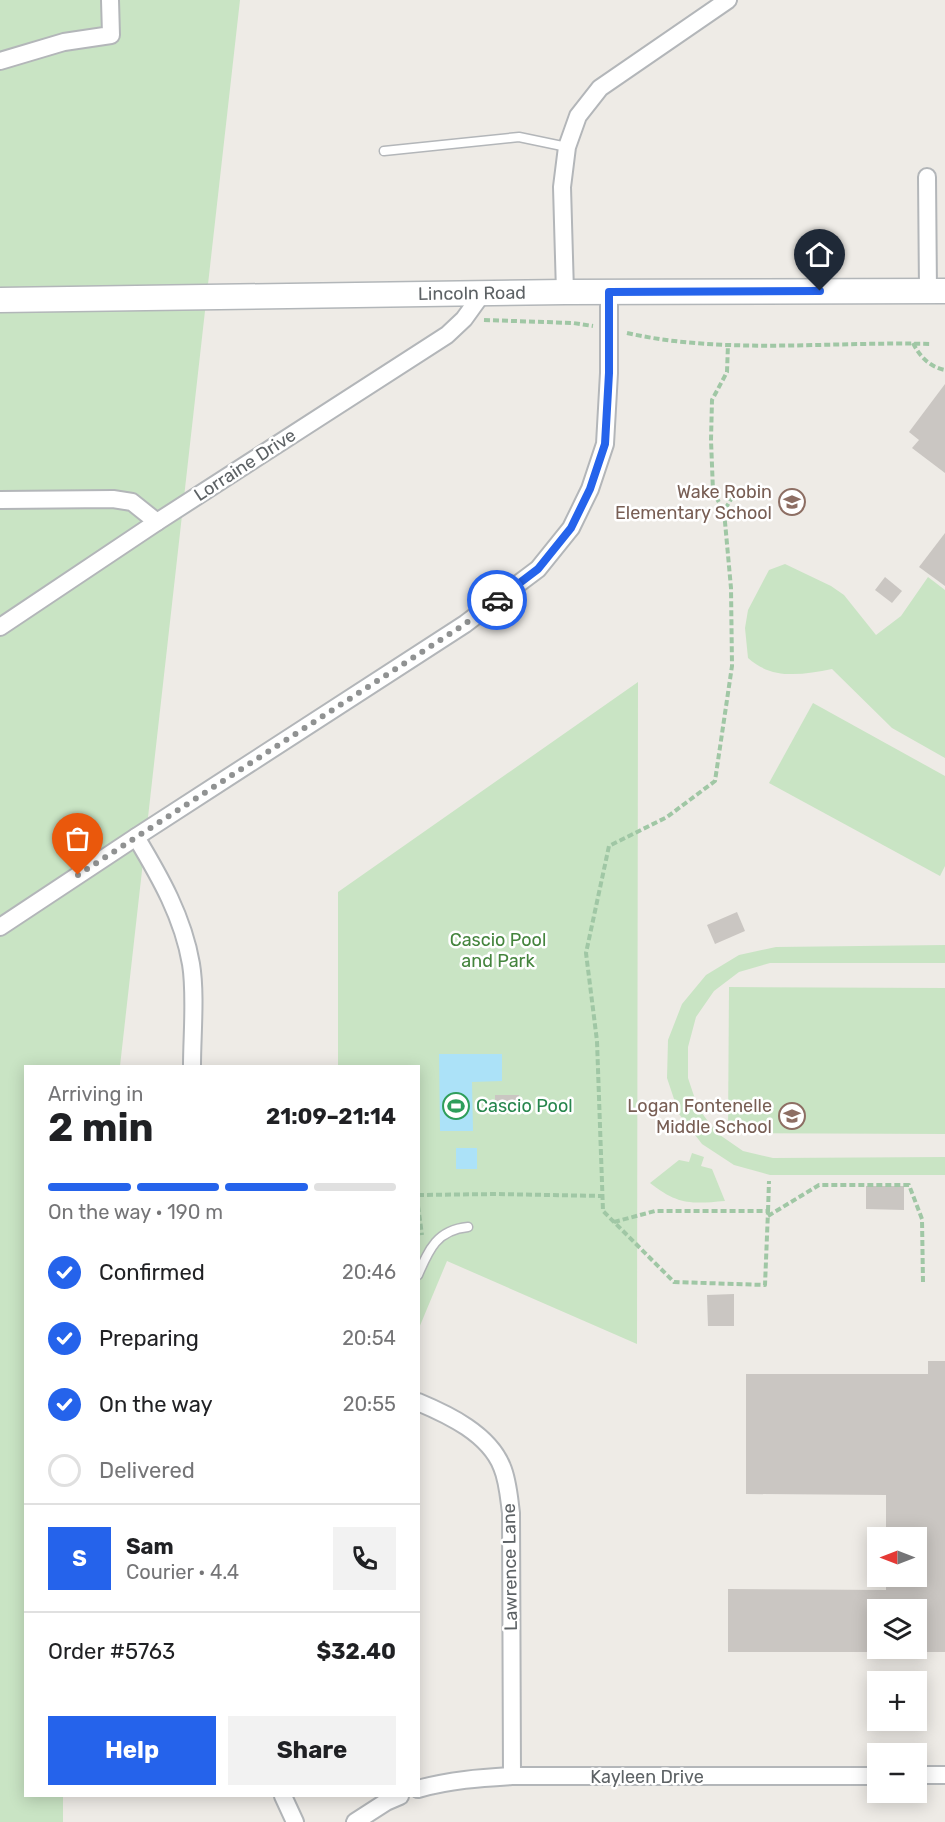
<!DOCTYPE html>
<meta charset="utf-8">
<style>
body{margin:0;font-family:Rubik,sans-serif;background:#f2f2f2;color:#202124;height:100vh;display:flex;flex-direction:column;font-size:22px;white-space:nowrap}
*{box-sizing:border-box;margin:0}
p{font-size:20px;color:#757577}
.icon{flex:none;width:33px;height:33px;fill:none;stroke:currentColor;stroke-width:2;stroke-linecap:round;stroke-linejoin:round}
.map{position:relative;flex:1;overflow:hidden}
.drawer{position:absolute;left:24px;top:1065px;width:396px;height:732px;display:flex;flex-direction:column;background:#fff;border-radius:0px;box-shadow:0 3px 15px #0003}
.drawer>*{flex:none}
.needle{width:39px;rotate:270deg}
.tools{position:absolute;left:867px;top:1527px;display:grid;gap:12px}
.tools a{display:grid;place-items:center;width:60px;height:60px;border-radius:0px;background:#fff;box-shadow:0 3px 15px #0003;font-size:30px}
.pin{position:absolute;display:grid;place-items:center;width:51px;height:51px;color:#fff;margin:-62px -26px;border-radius:50% 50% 50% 0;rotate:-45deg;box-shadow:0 0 6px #0007}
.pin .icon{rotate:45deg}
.courier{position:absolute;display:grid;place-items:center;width:60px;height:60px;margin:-30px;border:4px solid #2563eb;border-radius:50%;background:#fff;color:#222;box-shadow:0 2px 8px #0007}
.summary em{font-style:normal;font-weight:700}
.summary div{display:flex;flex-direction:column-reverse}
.summary{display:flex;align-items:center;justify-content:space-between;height:102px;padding:0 24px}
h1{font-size:39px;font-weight:700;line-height:45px}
.bar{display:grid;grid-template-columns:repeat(4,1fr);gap:9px 6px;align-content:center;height:72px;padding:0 24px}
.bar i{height:8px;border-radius:4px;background:#e0e0e0}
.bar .current{background:#2563eb}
.bar p{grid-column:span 4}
.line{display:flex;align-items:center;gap:15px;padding:0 24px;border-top:2px solid #e0e0e0}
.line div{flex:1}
.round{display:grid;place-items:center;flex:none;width:63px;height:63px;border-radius:0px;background:#f2f2f2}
ol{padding:0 24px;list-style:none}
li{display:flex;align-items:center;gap:18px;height:66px}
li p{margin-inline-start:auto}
li .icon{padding:6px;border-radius:50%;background:#2563eb;color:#fff;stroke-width:4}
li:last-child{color:#757577}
li i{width:33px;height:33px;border:3px solid #e0e0e0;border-radius:50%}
.cta{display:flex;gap:12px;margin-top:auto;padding:12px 24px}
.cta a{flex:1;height:69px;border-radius:0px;background:#2563eb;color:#fff;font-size:24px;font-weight:700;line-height:69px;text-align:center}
.cta a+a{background:#f2f2f2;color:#202124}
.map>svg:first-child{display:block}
</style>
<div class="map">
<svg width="945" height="1822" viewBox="0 0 945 1822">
<rect width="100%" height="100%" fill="#eeebe6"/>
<g fill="#c9e4c4">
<polygon points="0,0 240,0 120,1066 26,1066 26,1796 63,1796 63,1822 0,1822"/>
<path d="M 785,564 L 831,586 L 844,595 L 876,635 L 901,616 L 928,577 L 945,590 L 945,758 L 892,728 L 832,669 C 802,675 772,680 748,658 L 745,628 L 748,610 L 769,570 Z"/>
<polygon points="638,682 637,1344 447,1261 419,1328 418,1066 338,1066 338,892"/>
<polygon points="813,703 945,776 945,866 940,876 769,783"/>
<polygon points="945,945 945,963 770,963 739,972 714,991 696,1017 688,1047 688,1078 698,1108 717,1133 743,1151 773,1158 945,1157 945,1175 770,1175 734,1165 702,1144 679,1114 667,1078 668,1040 682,1004 706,975 739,955 776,947"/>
<polygon points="729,987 945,988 945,1134 728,1133"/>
<path d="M 692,1153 L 704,1157 L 701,1166 L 712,1169 L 725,1201 C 691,1204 678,1205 650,1183 L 679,1160 L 689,1162 Z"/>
</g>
<g fill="#ace2f8">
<polygon points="439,1054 502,1054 502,1081 472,1082 473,1131 440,1131"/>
<rect x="456" y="1148" width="21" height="21"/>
</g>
<g fill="#cac6c2">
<polygon points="945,384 945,473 912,448 919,440 909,432"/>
<polygon points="945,533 945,586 919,567"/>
<polygon points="885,577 902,591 892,603 875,590"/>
<polygon points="737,912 745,931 715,944 707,925"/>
<rect x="495" y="1095" width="24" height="17"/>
<polygon points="866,1186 904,1186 904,1210 866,1209"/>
<polygon points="734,1294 734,1326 708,1326 707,1295"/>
<polygon points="928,1361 945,1361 945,1652 916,1652 916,1610 878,1610 878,1652 728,1652 728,1589 886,1590 886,1576 916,1576 916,1538 886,1538 886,1495 746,1494 746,1374 928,1374"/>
</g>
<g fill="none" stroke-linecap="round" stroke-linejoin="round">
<defs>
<g id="service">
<polyline points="384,151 519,137 567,147"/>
<path d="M 418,1275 C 429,1249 437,1230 468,1227"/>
</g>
<g id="minor">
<polyline points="0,61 64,42 111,35 110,0"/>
<polyline points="927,177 928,291"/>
<polyline points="565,292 562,187 567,147 578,116 600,88 728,0"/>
<polyline points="0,500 113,499 132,502 157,522"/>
<polyline points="0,627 157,522 447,335 464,319 482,294"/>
<path d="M 136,837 C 160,877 183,917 191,964 C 196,994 192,1035 192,1066"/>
<polyline points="0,927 136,837 465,624 538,569 571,528 590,489 605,444 609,373 609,292"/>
<path d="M 418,1402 C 449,1415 489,1434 502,1467 C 508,1481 509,1498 511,1513 L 512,1776"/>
<polyline points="916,1775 945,1775"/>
<path d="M 418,1789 C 450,1780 480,1778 512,1776 L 878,1776"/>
<polyline points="283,1796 295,1822"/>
<polyline points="355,1822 386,1802 400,1796"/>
</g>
<g id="secondary">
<path id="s1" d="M 0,300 L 565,292 L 945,291"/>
</g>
</defs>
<use href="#service" stroke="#b3b6b9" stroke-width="11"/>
<use href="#minor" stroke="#b3b6b9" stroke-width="20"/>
<use href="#secondary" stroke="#b2b6b9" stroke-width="27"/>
<g stroke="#a0c7a5" stroke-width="4" stroke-dasharray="6 3" stroke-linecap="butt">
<polyline points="484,320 573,323 593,326"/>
<path d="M 627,333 C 724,355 832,341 931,344"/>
<path d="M 913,343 C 920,357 930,367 945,370"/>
<polyline points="723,510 713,491 711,440 712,400 727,372 728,344"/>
<polyline points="418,1195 497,1194 603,1196"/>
<polyline points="418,1206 422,1235"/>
<polyline points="768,1211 769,1181"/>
<polyline points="768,1216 819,1185 909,1185 922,1219 923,1282"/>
<polyline points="614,1222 655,1211 768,1211 765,1285 674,1282 603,1211 597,1041 586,953 609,846 667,817 715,781 732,666 731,588 724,511 733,496"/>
<polyline points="895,1724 895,1729"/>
<polyline points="895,1754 895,1750"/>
</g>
<use href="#service" stroke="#fff" stroke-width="8"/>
<use href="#minor" stroke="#fff" stroke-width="16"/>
<use href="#secondary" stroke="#fff" stroke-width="24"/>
</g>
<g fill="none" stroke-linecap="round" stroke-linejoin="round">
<polyline stroke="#909292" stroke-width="6" stroke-dasharray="0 10.8" points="78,875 465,624 497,600"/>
<polyline stroke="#2563eb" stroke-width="8" points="497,600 538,569 571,528 590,489 605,444 609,373 609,292 820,291"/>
</g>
<defs>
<symbol id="school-ring" viewBox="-11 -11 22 22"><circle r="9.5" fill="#fff" stroke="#8d6e63" stroke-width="1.5"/><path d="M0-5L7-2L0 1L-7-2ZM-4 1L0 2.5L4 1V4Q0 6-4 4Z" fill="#8d6e63"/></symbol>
<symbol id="stadium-ring" viewBox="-11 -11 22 22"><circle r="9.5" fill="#fff" stroke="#2e9e5b" stroke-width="1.5"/><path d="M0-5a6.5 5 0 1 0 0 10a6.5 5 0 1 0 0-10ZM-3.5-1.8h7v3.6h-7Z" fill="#2e9e5b"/></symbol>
</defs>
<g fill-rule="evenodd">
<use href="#school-ring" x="777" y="487" width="30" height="30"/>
<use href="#stadium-ring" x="441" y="1091" width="30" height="30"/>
<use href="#school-ring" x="777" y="1101" width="30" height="30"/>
</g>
<g text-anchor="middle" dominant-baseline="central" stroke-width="5" stroke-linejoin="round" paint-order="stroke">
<g font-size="18" fill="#5d6265" stroke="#fff">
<text stroke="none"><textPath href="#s1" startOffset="472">Lincoln Road</textPath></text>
<text transform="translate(245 465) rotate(-33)">Lorraine Drive</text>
<text transform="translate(510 1567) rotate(-91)">Lawrence Lane</text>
<text x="647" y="1777">Kayleen Drive</text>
</g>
<g font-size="18" fill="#785e54" stroke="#fff" text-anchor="end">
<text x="772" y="492">Wake Robin<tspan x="772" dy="21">Elementary School</tspan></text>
<text x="772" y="1106">Logan Fontenelle<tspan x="772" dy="21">Middle School</tspan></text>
</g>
<g font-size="18" fill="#44843d" stroke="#fff">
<text x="498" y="940">Cascio Pool<tspan x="498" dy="21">and Park</tspan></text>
</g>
<g font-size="18" fill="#27864d" stroke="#fff" text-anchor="start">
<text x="476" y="1106">Cascio Pool</text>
</g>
</g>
</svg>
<div class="tools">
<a><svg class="needle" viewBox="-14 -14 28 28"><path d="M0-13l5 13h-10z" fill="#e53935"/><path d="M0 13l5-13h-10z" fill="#757577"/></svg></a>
<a><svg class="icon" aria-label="layers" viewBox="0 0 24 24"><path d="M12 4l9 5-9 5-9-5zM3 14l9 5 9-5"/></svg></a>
<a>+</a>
<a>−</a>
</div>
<div class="pin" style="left:78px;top:875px;background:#ea580c"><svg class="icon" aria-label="bag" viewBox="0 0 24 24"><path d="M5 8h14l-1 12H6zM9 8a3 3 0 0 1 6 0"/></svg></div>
<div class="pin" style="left:820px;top:291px;background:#1f2937"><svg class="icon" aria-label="home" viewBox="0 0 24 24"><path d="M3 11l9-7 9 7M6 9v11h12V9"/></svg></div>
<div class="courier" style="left:497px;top:600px"><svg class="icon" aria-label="car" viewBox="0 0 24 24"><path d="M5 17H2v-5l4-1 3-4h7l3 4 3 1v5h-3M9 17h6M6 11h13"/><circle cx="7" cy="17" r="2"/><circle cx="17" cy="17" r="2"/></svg></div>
<section class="drawer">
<div class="summary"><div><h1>2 min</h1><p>Arriving in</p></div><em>21:09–21:14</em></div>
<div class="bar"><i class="current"></i><i class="current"></i><i class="current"></i><i></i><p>On the way · 190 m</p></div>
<ol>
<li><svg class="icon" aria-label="check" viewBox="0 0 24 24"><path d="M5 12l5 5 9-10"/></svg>Confirmed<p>20:46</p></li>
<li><svg class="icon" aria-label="check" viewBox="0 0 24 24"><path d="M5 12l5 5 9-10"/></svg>Preparing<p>20:54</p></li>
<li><svg class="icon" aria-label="check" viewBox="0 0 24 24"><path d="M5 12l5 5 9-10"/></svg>On the way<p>20:55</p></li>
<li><i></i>Delivered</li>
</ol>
<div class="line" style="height:108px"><b class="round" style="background:#2563eb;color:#fff">S</b><div><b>Sam</b><p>Courier · 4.4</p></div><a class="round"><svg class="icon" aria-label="phone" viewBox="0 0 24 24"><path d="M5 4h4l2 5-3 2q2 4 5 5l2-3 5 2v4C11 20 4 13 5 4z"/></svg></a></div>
<div class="line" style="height:78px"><div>Order #5763</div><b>$32.40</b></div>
<div class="cta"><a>Help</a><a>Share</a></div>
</section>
</div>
